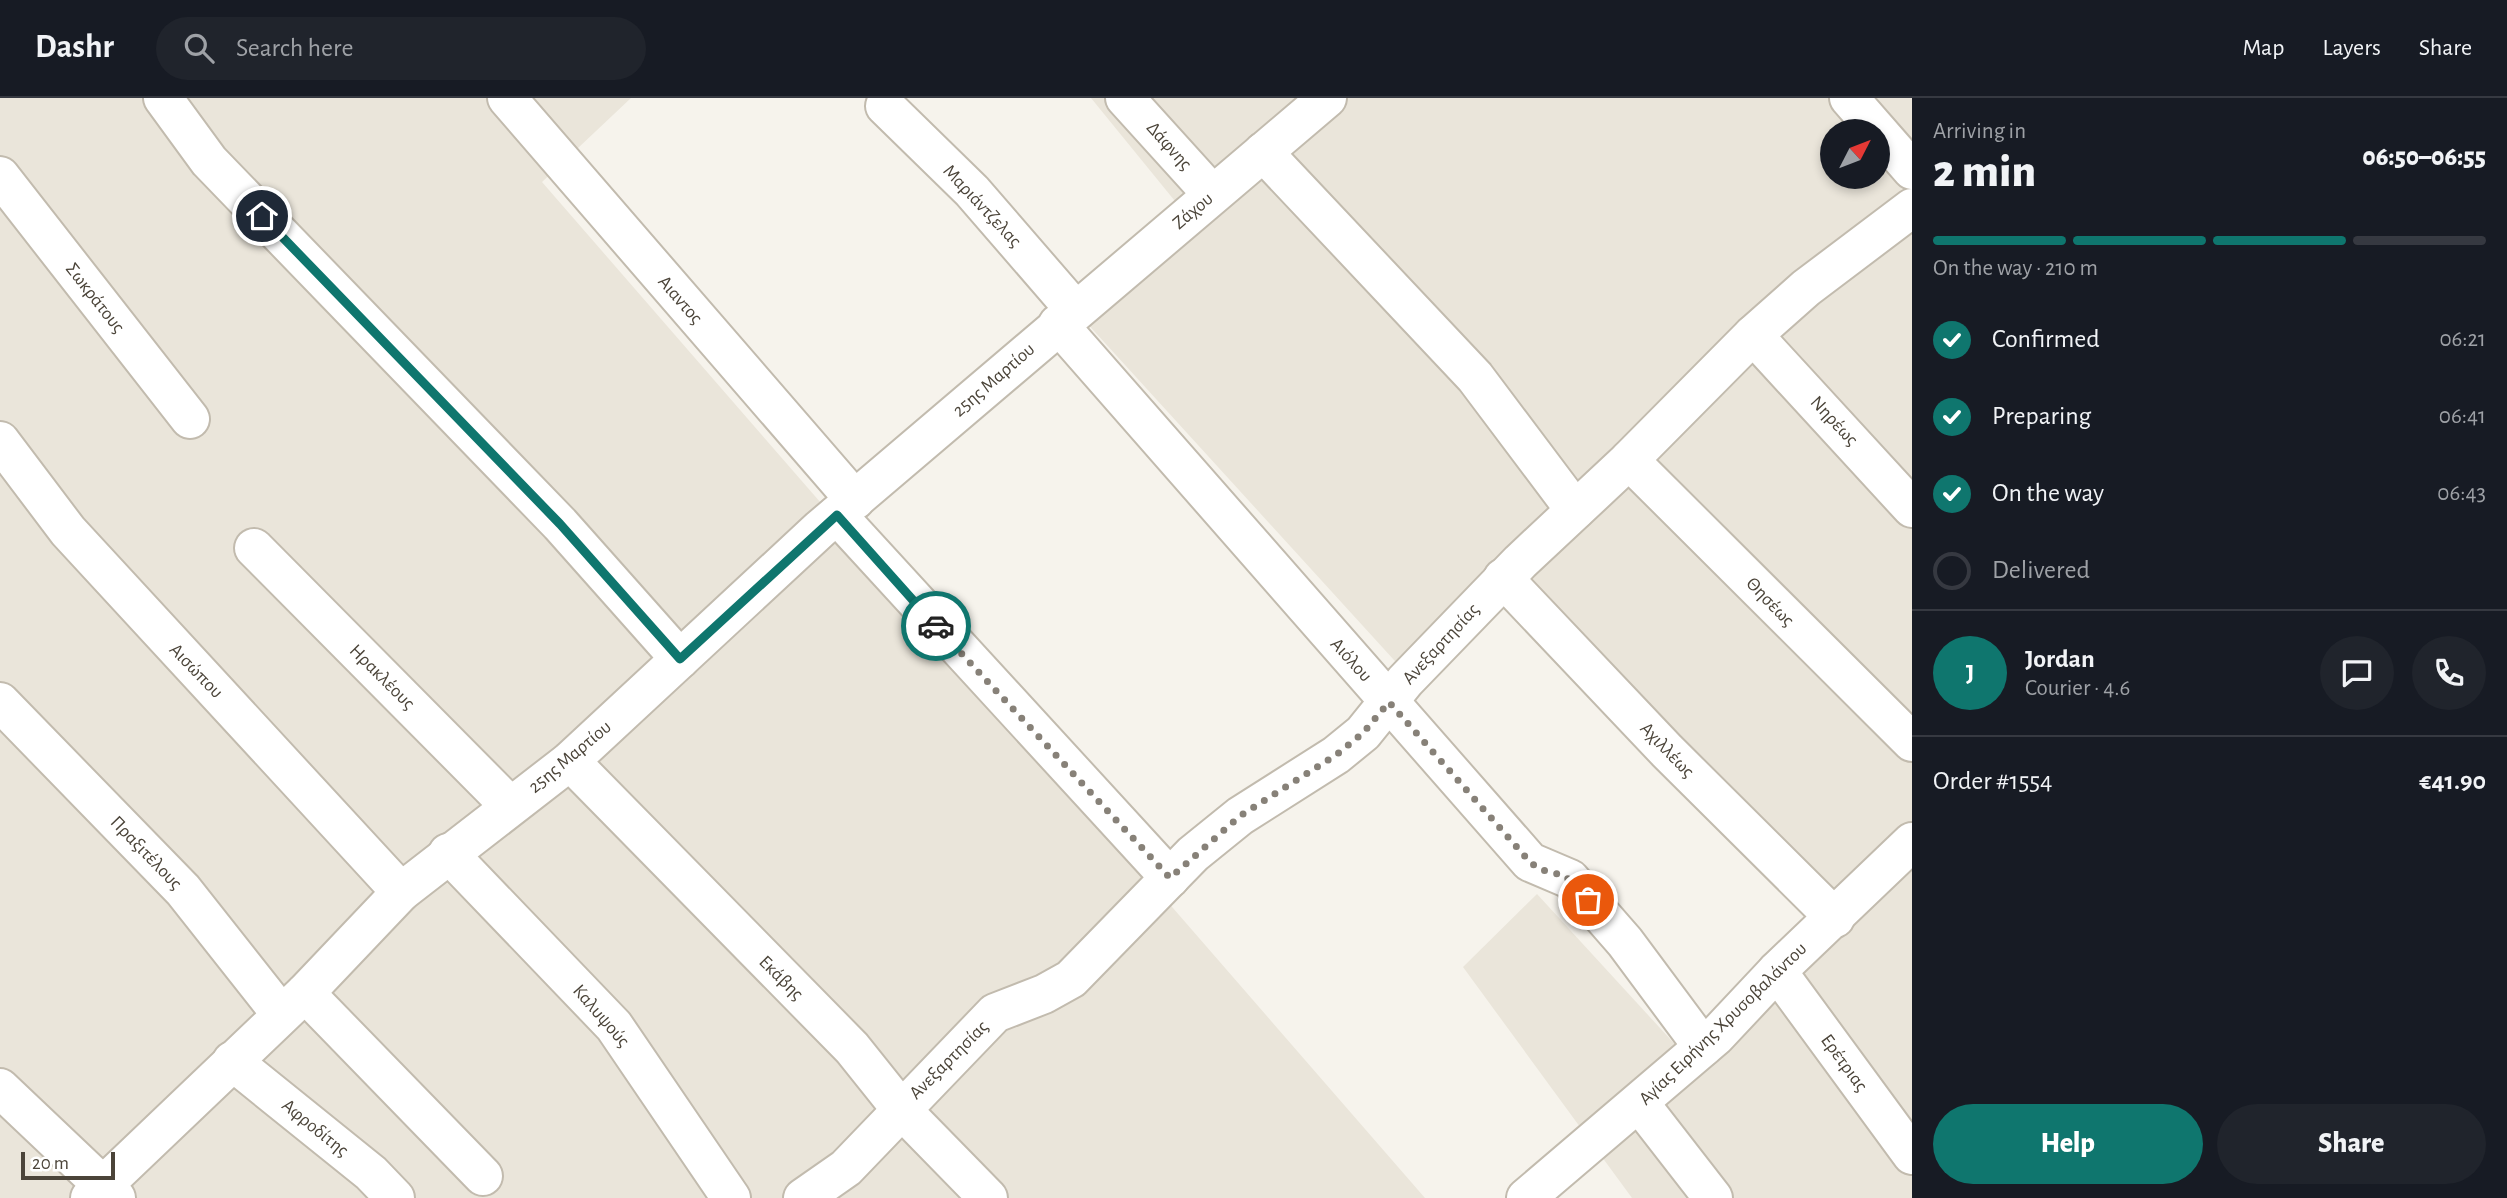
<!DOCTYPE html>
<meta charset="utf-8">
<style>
body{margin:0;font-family:"Alegreya Sans",sans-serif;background:#20242c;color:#f1f3f6;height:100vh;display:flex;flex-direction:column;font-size:26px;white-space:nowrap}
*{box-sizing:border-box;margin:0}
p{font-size:23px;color:#9ea1a6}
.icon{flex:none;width:38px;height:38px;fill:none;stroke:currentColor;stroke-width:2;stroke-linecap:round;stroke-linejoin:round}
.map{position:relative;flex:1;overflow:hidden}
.details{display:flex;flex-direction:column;background:#171b24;width:595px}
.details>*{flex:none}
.needle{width:46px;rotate:48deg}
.tools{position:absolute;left:1820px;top:21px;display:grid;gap:14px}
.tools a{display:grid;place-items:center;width:70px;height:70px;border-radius:50%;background:#171b24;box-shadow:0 4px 10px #0003;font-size:35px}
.scale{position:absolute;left:21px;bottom:18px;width:94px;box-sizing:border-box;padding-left:7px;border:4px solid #4b4439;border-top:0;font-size:19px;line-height:24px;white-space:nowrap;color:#4b4439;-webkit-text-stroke:5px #fff;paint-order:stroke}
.pin{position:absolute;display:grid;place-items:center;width:60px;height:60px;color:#fff;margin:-30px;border:4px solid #fff;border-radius:50%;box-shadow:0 2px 7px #0007}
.courier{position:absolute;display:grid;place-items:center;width:70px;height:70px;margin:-35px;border:5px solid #0f766e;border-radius:50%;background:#fff;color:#222;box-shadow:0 2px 9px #0007}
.overview em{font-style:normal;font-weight:800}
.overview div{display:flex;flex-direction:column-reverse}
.overview{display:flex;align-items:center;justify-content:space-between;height:119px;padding:0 21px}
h1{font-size:46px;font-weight:800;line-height:52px}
.bar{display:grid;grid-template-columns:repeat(4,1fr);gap:10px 7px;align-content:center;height:84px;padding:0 21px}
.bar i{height:9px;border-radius:5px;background:#363941}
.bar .on{background:#0f766e}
.bar p{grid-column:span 4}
.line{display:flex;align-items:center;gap:18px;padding:0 21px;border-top:2px solid #363941}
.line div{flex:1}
.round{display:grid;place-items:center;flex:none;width:74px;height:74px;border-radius:37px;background:#20242c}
ol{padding:0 21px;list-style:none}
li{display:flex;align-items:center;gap:21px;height:77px}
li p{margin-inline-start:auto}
li .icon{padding:7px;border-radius:50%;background:#0f766e;color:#fff;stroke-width:4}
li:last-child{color:#9ea1a6}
li i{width:38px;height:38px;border:4px solid #363941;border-radius:50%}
.button{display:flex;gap:14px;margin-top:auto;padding:14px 21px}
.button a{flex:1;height:80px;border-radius:42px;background:#0f766e;color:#fff;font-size:28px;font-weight:800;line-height:80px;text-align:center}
.button a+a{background:#20242c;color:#f1f3f6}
header{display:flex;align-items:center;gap:42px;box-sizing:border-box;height:98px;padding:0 35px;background:#171b24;border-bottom:2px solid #363941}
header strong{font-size:33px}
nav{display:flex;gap:38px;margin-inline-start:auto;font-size:24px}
.search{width:490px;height:63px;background:#20242c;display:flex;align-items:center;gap:18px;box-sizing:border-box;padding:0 24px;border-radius:38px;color:#9ea1a6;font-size:26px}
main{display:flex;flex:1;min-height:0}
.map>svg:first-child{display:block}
</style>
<header>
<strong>Dashr</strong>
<div class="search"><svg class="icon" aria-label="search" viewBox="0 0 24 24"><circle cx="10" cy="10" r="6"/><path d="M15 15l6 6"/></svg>Search here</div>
<nav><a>Map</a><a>Layers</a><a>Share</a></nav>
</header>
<main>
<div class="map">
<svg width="1912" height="1100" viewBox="0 0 1912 1100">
<rect width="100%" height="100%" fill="#f6f3ec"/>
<g fill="#eae5da" fill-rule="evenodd">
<polygon points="0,0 631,0 542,84 1425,1100 0,1100"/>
<path d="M 1091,0 L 1912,0 L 1912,1100 L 1632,1100 L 1463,869 L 1537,796 L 1693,966 L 1823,842 L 1511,463 L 1404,573 L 1084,222 L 1192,124 ZM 1832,33 L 1878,33 L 1878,79 L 1832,79 Z"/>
</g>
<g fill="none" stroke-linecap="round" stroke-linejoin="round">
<defs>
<g id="minor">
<polyline points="163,0 209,63 560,426 680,561"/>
<polyline points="507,0 855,402"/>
<polyline points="1125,0 1212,96"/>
<polyline points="1849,0 1912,72"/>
<polyline points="885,8 972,93 1075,212"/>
<polyline points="1263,54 1475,279 1575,412"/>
<polyline points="0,78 190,321"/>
<polyline points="1058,226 1530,764 1570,781 1625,844 1703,949"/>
<polyline points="1753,237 1912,410"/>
<polyline points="0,343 68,433 401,794"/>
<polyline points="1629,362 1912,644"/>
<polyline points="837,417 1170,780"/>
<polyline points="254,450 510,708"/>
<polyline points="1503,480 1667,653 1835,820"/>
<polyline points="0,604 183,792 281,916"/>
<polyline points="570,663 852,950 900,1010 988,1100"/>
<polyline points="448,755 614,928 731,1100"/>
<polyline points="1777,873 1912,1057"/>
<polyline points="305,895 483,1078"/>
<polyline points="232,963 371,1075 395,1100"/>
<polyline points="0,990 116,1100"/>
<polyline points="1640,1006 1713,1100"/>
<polyline points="90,1100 305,895 401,794 570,663 820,431 1327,0"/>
<polyline points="803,1100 846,1070 995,915 1044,896 1071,881 1193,756 1240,718 1336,657 1363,635 1405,583 1520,464 1629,362 1753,237 1806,190 1912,110"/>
<polyline points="1526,1100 1716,938 1777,873 1912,744"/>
</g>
</defs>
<use href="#minor" stroke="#c2bbae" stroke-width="42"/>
<use href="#minor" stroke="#fff" stroke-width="38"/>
</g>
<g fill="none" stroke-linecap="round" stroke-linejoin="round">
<polyline stroke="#878178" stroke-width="7" stroke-dasharray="0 12.6" points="936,528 1170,780 1240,718 1336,657 1363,635 1389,604 1530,764 1539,771 1565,778 1588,802"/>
<polyline stroke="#0f766e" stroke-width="9" points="262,118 560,426 680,561 837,417 936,528"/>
</g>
<g text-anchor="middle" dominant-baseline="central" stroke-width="7" stroke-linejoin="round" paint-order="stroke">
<g font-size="19" fill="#4b4439" stroke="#fff">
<text transform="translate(1169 48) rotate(48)">Δάφνης</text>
<text transform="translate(982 108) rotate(47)">Μαριάντζελας</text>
<text transform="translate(1193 113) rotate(-40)">Ζάχου</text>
<text transform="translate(95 200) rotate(52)">Σωκράτους</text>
<text transform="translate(680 202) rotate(49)">Αιαντος</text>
<text transform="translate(994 282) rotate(-41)">25ης Μαρτίου</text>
<text transform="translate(1834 323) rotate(47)">Νηρέως</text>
<text transform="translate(1770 504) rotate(46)">Θησέως</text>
<text transform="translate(1441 546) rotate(-47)">Ανεξαρτησίας</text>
<text transform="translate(1351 562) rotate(48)">Αιόλου</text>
<text transform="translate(196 573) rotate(46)">Αισώπου</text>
<text transform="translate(382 579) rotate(45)">Ηρακλέους</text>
<text transform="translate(1667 652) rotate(46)">Αχιλλέως</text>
<text transform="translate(570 659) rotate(-40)">25ης Μαρτίου</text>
<text transform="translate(146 755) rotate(46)">Πραξιτέλους</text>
<text transform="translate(781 880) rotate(45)">Εκάβης</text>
<text transform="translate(601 918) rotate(49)">Καλυψούς</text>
<text transform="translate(1723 926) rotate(-44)">Αγίας Ειρήνης Χρυσοβαλάντου</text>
<text transform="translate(949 962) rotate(-45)">Ανεξαρτησίας</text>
<text transform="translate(1844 965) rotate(54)">Ερέτριας</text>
<text transform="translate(315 1030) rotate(39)">Αφροδίτης</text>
</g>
</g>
</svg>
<div class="tools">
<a><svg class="needle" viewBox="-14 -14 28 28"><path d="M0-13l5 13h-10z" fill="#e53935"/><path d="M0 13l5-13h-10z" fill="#9ea1a6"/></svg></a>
</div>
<div class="scale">20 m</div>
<div class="pin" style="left:1588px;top:802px;background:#ea580c"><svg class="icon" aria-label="bag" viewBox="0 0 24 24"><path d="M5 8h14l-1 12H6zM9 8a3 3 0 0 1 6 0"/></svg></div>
<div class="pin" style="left:262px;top:118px;background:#1f2937"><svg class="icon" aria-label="home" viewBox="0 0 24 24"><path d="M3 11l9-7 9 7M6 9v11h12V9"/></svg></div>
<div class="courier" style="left:936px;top:528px"><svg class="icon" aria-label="car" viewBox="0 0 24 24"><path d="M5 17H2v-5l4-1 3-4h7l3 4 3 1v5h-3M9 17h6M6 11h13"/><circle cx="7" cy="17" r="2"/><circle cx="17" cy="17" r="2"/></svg></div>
</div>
<section class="details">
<div class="overview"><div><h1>2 min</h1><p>Arriving in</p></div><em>06:50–06:55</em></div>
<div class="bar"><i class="on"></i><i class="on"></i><i class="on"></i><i></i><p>On the way · 210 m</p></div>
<ol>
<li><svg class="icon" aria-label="check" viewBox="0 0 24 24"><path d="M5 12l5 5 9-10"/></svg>Confirmed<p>06:21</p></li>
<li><svg class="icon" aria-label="check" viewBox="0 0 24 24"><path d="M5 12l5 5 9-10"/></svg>Preparing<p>06:41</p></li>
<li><svg class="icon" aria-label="check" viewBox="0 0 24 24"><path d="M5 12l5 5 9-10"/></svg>On the way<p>06:43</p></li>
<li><i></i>Delivered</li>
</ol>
<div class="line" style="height:126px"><b class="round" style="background:#0f766e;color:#fff">J</b><div><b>Jordan</b><p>Courier · 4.6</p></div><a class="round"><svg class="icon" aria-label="chat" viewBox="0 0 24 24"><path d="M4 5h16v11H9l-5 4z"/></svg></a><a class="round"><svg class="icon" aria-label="phone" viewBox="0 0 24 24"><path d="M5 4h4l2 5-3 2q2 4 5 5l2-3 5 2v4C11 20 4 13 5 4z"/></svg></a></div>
<div class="line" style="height:91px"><div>Order #1554</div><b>€41.90</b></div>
<div class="button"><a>Help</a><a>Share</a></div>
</section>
</main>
